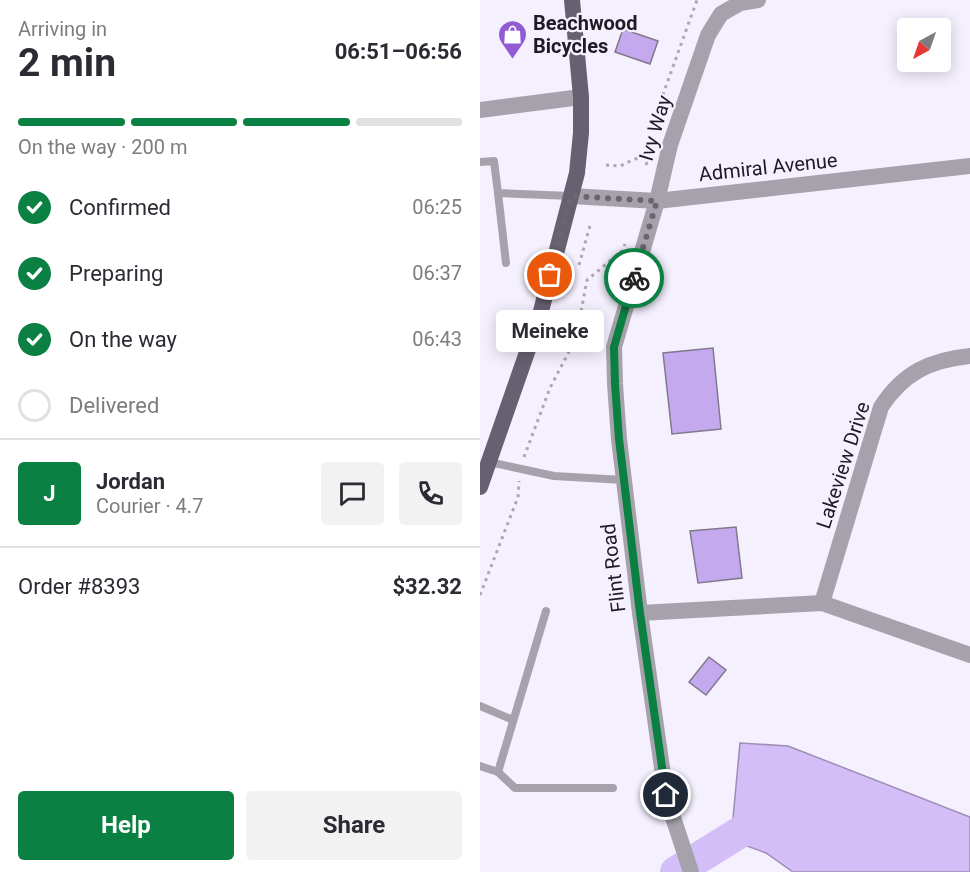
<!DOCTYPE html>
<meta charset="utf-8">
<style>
body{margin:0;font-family:Roboto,sans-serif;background:#f2f2f3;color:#2b2b33;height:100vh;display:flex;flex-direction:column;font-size:22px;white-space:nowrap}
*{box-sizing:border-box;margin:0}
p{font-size:20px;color:#7c7c81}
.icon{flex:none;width:33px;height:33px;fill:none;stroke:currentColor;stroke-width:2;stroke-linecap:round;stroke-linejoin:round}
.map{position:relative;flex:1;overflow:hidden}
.sheet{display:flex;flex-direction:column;background:#fff;width:480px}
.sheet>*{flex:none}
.needle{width:39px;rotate:220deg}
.fabs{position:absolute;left:417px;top:18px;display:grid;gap:12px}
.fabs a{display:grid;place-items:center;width:54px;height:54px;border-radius:6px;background:#fff;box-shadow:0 3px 15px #0003;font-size:30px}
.pin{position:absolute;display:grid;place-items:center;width:51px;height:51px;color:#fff;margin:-26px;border:3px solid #fff;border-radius:50%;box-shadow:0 2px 6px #0007}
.courier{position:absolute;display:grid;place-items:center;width:60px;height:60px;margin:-30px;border:4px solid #0b8043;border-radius:50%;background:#fff;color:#222;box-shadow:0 2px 8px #0007}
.bubble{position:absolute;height:42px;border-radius:6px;background:#fff;box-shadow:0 3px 15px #0003;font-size:20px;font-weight:700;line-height:42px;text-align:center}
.headline em{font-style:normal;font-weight:700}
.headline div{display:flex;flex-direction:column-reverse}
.headline{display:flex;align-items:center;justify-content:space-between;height:102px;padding:0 18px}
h1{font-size:39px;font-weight:700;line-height:45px}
.bar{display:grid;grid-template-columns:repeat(4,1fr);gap:9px 6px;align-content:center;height:72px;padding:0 18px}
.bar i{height:8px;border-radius:4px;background:#e1e1e2}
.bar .selected{background:#0b8043}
.bar p{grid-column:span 4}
.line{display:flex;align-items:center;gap:15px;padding:0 18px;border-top:2px solid #e1e1e2}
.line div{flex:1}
.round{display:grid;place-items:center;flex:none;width:63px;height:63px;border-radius:6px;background:#f2f2f3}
ol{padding:0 18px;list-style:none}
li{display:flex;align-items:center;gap:18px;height:66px}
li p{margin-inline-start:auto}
li .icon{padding:6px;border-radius:50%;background:#0b8043;color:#fff;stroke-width:4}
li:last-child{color:#7c7c81}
li i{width:33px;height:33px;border:3px solid #e1e1e2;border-radius:50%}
.primary-button{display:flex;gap:12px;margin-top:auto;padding:12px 18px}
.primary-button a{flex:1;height:69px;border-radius:6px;background:#0b8043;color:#fff;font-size:24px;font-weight:700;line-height:69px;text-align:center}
.primary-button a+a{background:#f2f2f3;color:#2b2b33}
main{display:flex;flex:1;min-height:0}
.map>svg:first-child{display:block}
</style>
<main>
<section class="sheet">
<div class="headline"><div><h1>2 min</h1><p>Arriving in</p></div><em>06:51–06:56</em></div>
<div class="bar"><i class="selected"></i><i class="selected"></i><i class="selected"></i><i></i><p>On the way · 200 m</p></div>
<ol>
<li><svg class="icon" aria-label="check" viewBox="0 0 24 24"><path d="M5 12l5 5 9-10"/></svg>Confirmed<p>06:25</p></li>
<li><svg class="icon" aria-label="check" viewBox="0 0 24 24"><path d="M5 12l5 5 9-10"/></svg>Preparing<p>06:37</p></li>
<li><svg class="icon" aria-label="check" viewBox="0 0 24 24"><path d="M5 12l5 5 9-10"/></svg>On the way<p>06:43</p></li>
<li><i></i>Delivered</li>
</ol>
<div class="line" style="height:108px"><b class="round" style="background:#0b8043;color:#fff">J</b><div><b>Jordan</b><p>Courier · 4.7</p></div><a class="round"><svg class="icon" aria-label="chat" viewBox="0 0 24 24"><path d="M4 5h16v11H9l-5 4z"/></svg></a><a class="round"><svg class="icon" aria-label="phone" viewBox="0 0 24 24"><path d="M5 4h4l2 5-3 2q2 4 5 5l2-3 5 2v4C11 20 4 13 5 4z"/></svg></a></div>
<div class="line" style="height:78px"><div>Order #8393</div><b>$32.32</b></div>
<div class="primary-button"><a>Help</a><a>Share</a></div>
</section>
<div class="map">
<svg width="490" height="872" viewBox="0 0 490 872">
<rect width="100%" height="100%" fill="#f5f0fe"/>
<polygon fill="#d4bef7" stroke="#9d8db7" stroke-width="1.5" points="260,743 308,746 490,817 490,872 313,872 286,853 251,840"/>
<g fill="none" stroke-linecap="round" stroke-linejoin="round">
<polyline stroke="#d4bef7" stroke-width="32" points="196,872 286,816"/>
</g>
<g fill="#c4a9ee" stroke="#80788c" stroke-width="1.5">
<polygon points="143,29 178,41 170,64 135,52"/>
<polygon points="233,348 241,429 192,434 183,353"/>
<polygon points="256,527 262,578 218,583 210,531"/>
<polygon points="229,657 246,670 226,695 209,682"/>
</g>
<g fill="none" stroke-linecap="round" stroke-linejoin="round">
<g stroke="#aba6b2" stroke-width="3" stroke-dasharray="3 4.5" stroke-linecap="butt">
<polyline points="168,153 172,125 217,0"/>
<polyline points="164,155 167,165"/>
<polyline points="126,165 140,166 164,155"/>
<polyline points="99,265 111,222"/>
<polyline points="44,457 70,388 96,338 107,280 142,251 145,244"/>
<polyline points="0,595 38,497 39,481"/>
</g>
<g stroke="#a6a2ac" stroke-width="8">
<polyline points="0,162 14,161 18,193 91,196"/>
<polyline points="18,193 26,263"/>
<polyline points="9,462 74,476 144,480"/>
<polyline points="66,611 18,772 35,788 133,788"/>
<polyline points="0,706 33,720"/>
<polyline points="0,766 18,772"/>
</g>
<g stroke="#a6a2ac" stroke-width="16">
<polyline points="177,201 190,145 228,35 241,14 260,3 278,0"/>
<path d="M 342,603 L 401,407 C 423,373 450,360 490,356"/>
<polyline points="160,613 342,603 490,655"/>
</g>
<g stroke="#a6a2ac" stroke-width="16">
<polyline points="0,110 101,97"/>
<polyline points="91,196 177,201 490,166"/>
<polyline points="177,201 134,347 135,384 139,439 160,613 186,796 211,872"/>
</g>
<polyline stroke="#676071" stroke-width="16" points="0,487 60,315 97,173 101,133 101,97 92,0"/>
</g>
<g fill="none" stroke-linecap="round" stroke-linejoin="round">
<polyline stroke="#696670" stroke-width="6" stroke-dasharray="0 10.8" points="70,275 91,196 177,201 154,278"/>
<polyline stroke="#0b8043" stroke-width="8" points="154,278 134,347 135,384 139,439 160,613 186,795"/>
</g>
<defs>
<symbol id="shop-pin" viewBox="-11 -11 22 30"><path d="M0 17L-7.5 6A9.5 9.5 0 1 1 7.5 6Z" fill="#925bd3" stroke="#f5f0fe"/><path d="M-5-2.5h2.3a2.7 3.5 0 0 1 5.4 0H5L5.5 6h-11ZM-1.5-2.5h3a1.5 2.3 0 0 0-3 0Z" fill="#fff"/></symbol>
</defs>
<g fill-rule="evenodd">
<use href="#shop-pin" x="16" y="18" width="33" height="45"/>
</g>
<g text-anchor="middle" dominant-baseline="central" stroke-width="4.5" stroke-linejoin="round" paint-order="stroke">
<g font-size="20" font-weight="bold" fill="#1e1b23" stroke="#f5f0fe" text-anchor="start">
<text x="53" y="23">Beachwood<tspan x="53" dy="23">Bicycles</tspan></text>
</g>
<g font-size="20" fill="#1e1b23" stroke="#f5f0fe">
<text transform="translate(175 128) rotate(-73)">Ivy Way</text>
<text transform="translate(288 167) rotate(-6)">Admiral Avenue</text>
<text transform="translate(363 465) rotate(-72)">Lakeview Drive</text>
<text transform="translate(133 568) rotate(-97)">Flint Road</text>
</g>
</g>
</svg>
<div class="fabs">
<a><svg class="needle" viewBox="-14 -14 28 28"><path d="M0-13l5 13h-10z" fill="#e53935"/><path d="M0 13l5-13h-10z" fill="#7c7c81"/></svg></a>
</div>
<div class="pin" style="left:70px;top:275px;background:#ea580c"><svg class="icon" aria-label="bag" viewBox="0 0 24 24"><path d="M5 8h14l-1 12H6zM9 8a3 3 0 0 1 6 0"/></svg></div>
<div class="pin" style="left:186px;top:795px;background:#1f2937"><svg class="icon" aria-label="home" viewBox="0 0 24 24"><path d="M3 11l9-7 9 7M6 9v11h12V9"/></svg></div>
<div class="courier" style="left:154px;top:278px"><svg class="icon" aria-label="bike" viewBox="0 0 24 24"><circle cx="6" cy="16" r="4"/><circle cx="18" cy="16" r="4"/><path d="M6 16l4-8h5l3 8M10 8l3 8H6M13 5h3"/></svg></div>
<div class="bubble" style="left:16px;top:310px;width:108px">Meineke</div>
</div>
</main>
